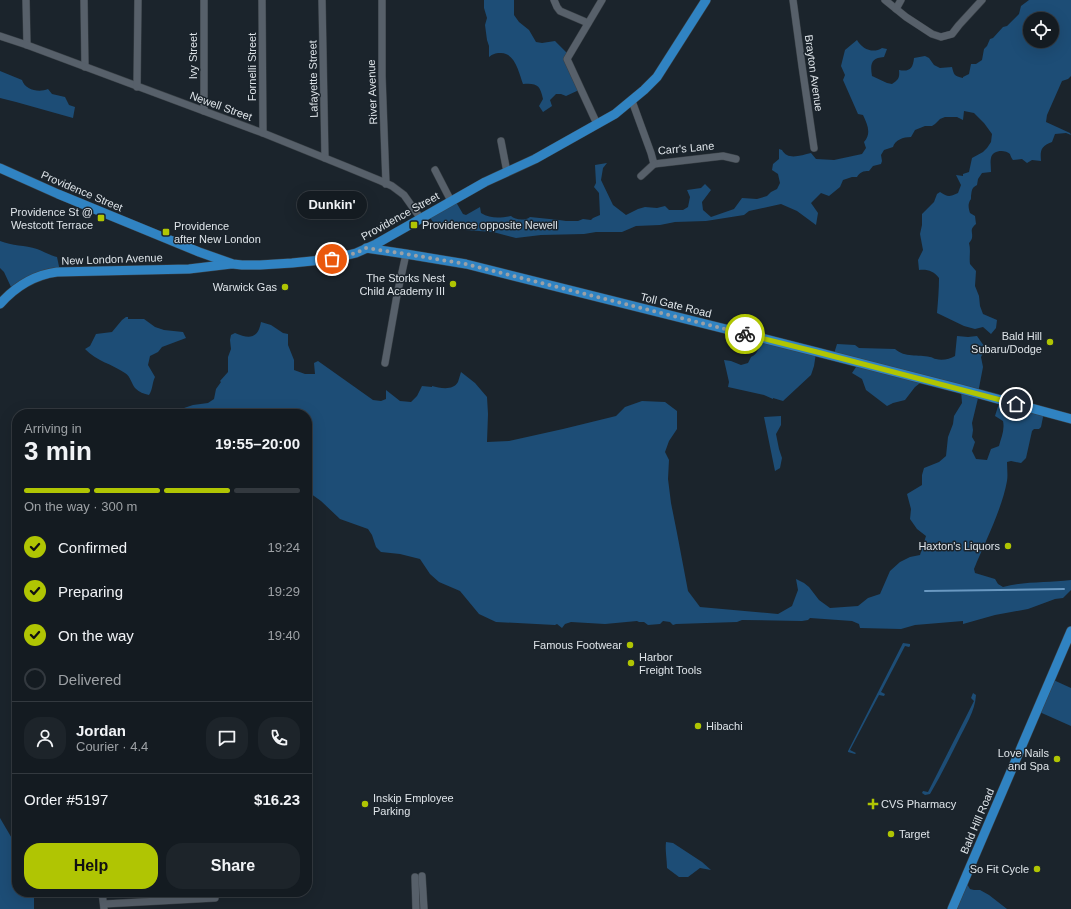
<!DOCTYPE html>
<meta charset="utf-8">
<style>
body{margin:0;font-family:Helvetica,sans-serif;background:#1d242a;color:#f1f3f6;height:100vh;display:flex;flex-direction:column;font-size:15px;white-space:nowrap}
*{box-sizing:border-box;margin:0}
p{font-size:13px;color:#9da1a5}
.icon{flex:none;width:22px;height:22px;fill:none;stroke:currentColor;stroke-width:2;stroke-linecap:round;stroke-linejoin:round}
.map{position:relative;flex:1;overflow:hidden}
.side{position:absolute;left:12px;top:409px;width:300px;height:488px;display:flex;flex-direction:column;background:#141b21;border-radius:16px;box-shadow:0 4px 16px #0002,0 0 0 1px #33393f}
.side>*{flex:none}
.buttons{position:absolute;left:1023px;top:12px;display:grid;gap:8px}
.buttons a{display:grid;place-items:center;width:36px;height:36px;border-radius:50%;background:#141b21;box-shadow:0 4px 16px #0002,0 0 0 1px #33393f;font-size:20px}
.pin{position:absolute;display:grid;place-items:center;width:34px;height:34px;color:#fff;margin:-17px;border:2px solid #fff;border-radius:50%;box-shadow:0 1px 4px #0007}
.courier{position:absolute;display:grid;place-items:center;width:40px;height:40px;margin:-20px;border:3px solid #b0c503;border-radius:50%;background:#fff;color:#222;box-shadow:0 1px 5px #0007}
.bubble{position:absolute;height:28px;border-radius:14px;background:#141b21;box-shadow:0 4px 16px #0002,0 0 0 1px #33393f;font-size:13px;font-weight:800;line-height:28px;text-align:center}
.head em{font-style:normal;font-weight:800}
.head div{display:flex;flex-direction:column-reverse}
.head{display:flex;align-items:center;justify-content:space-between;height:68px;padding:0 12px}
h1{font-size:26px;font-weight:800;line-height:30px}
.bar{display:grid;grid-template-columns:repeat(4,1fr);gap:6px 4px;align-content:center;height:48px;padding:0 12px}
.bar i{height:5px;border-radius:3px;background:#33393f}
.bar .selected{background:#b0c503}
.bar p{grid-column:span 4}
.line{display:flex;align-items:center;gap:10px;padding:0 12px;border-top:1px solid #33393f}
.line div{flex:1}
.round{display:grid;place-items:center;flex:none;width:42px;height:42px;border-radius:16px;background:#1d242a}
ol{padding:0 12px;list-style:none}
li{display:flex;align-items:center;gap:12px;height:44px}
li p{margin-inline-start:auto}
li .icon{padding:4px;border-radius:50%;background:#b0c503;color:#111;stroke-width:4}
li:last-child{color:#9da1a5}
li i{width:22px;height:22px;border:2px solid #33393f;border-radius:50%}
.primary-button{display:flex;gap:8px;margin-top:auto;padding:8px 12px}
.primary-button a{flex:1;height:46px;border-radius:16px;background:#b0c503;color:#111;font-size:16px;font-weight:800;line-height:46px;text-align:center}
.primary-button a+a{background:#1d242a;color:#f1f3f6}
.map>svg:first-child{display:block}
</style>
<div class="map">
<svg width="1071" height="909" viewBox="0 0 1071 909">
<rect width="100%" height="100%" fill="#1b242c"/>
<g fill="#1d4d76" fill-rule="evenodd">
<path d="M 484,0 L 514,0 L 514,15 L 519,22 L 529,30 L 536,42 L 542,43 L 555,41 L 569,55 L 579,90 L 566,96 L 561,94 L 556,94 L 550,100 L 552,106 L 543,112 L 539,106 L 543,99 C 540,85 537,83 523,84 C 519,73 515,52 500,53 C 495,53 493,54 489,57 L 489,46 L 487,40 L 485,25 L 487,18 L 484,8 Z"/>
<path d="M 1029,0 L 1071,0 L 1071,76 L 1068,79 L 1062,81 L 1047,115 L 1046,122 L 1070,133 L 1071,135 L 1066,133 L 1055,134 L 1052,142 C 1041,146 1040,150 1041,161 L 1032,160 L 1027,163 L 1022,159 L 1013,160 C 1012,159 1010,155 1010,154 C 1005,149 992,150 991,158 C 990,162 991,167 991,172 L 982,173 L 978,179 L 977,185 C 971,188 972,191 971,196 C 971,202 971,197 969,203 C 968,206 969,210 970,213 L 975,216 L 976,224 C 969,230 973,231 972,238 C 972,239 970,242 969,243 C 971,250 969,257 970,264 L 976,271 L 975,286 L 979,296 L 980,306 L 983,314 L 997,320 L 996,328 L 991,334 L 983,327 L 975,329 L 964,326 L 937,313 C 938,301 939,289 939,278 C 934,271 927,269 919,270 L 918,260 L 923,250 L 920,234 L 922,225 L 922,214 L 934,202 L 937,194 L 940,192 C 948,197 949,197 958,193 L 961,185 L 956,175 L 963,176 L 963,174 L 969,172 L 972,158 L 983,152 L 987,148 L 991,142 L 992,134 L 984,123 L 974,113 L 964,111 L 963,120 L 957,117 L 945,117 L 940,119 L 935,124 L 932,126 L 925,126 L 915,130 L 911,137 C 903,137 895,140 893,147 L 884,150 L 881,155 L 882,161 L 881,164 L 873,166 L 869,171 C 863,171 860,172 857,177 L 852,177 L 843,180 L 840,187 L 829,196 L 821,193 L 811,203 L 818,213 L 816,225 L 797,211 L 781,204 L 749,211 L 744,215 L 706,221 L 675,222 L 660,225 L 636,226 L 622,232 L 596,232 L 584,234 L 541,235 L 516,238 L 493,232 L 437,228 L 429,216 L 456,202 L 463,214 L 466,215 L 480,207 L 481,213 C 491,219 500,218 511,216 C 515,220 525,221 530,217 L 559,220 L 566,221 L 578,221 L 583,219 L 591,220 L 593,218 L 600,215 L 599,193 L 594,187 L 596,183 L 595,165 L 607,163 L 603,168 L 601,180 L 613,205 L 626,215 L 638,209 L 645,207 L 657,208 L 665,206 L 669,210 L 683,210 L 688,207 L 690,197 L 687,190 L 701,188 L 705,184 L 711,190 L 702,202 L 703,210 L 711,217 L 734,209 L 742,198 L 757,199 L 767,196 L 771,192 L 777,189 L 780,183 L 778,174 L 772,170 L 773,164 L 779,159 L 779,149 L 782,150 C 788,161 801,155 811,153 L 816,159 L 834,160 L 862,154 L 866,148 L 864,142 C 872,133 867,124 863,115 L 858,114 L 843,80 L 845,75 L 841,66 L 845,50 L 857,40 C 862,49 873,54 882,48 L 887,49 L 884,57 C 871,58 870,64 872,76 L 887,83 L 892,84 C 898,80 900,78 899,70 C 909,72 913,69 914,58 L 925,56 L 929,58 L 934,65 L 940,68 L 952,67 C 954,75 954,76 963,78 L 963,77 L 969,74 L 971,64 L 976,64 L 982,60 L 984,49 L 987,46 L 990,39 L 993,38 L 1003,27 L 1007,26 L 1019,14 L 1021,6 ZM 1030,19 L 1052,19 L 1052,41 L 1030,41 Z"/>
<path d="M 0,71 L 22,80 C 25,90 39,93 48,89 L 52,94 L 65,97 L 69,105 L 75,107 L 73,118 L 16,102 L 0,98 Z"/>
<path d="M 0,241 C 12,246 25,245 37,249 C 43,251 51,256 57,257 L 60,271 L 22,281 L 11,287 L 4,272 L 0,268 Z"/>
<path d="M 126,317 L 128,317 L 128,319 L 144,319 L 155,327 L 164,330 L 183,332 L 186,338 L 162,347 L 158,352 L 150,356 L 148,365 L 155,377 C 152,383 153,389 149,395 C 144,394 139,392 135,388 C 131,383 131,377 125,373 C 112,364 96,361 85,349 L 90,346 L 96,334 L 112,332 L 122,320 Z"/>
<path d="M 261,322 L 271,325 L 283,333 L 288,334 L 288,345 L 294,360 L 294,370 L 305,374 L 315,374 L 314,363 L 318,361 L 373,400 L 381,401 L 386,399 L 386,390 L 400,401 L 411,402 L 417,396 L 422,386 L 432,387 L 432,386 C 440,388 453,391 458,382 C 459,379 460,375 461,372 L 475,383 L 487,397 L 488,414 L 487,442 L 509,441 L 563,429 L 616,416 L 625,407 L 642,401 L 665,402 L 677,411 L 677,429 L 669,441 L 665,452 L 669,460 L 668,479 L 671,503 L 677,533 L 688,591 L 700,607 L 778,614 L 792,606 L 798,590 L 796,579 L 804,583 L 809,587 L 819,600 L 830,608 L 858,606 L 868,598 L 880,594 L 890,571 L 900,562 L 910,557 L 920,555 L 926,536 L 917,529 L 910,519 L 911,509 L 907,494 L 922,485 L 922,475 L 924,468 L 939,462 L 946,456 L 948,437 L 953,424 L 954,416 L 962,403 L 961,390 L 924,380 L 915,387 L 905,400 L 893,403 L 887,406 L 866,390 L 862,379 L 852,373 L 858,364 L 833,357 L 837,344 L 855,345 L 859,348 L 895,349 C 905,358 918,354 930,357 C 932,357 934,359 936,359 C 942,361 950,359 955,356 L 957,336 L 968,337 L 977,336 L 984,346 L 983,353 L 981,357 L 983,367 L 978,393 L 979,394 L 972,423 L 973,430 L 972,437 L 975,442 L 972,451 L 976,459 L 987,460 L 991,449 L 999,446 C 1001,438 1005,430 1003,421 L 995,416 L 1000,400 L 1044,412 L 1041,427 L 1039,429 L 1034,429 L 1032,431 L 1026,458 L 1021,463 L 1011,461 L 1007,462 C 1007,468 1008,475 1007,481 C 1002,509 985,542 974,569 L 975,573 L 995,579 L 998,584 L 1003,587 C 1025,581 1048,583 1071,580 L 1071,590 L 1063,598 L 1055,599 L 1028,609 L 995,615 L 963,624 L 963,621 L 915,625 L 901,629 L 860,628 L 859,624 L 852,621 L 810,618 L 808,620 L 802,621 L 742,620 L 737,622 L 676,624 L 673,625 L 670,622 L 663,621 L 660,624 L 648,625 L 644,622 L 639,622 L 637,621 L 605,624 L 571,622 L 565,624 L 562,628 L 557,624 L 555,625 L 496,622 L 479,614 L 460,591 L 439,582 L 430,574 L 420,559 L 400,554 L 381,552 L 376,547 L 372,535 L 368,529 L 340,519 L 321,501 L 307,491 L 307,414 L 181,414 L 174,409 L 184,408 L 193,405 L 208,403 L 214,399 L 216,389 L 221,382 L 220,381 L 228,372 L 228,357 L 231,349 L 230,340 L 231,335 L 235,333 C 249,339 258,339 261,322 Z"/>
<path d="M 760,340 L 816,353 L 814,366 L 811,375 L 783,401 L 773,398 L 773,399 L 764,395 L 728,387 L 729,382 L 724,360 L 731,361 L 741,365 L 748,363 L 751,357 C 759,353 759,347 760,340 Z"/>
<polygon points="781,416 781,425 776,434 779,449 782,458 780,468 775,471 764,417"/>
<polygon points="903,643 910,644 910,646 909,647 905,646 881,692 885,694 884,696 879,695 850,750 856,753 855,754 848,752 848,751"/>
<polygon points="1049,678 1071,688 1071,726 1035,710"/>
<path d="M 973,693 L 976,695 C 975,712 965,726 958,741 C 949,759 940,777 930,794 L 925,795 L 922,793 L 923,791 L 928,792 L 974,701 L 971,698 Z"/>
<polygon points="0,818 17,847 17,892 34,892 34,909 0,909"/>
<path d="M 666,842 L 673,843 L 702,862 L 711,870 L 700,868 L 688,877 L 679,877 L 667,868 C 667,859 665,851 666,842 Z"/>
<polygon points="965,881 970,889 974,890 980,890 989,895 1007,909 951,909"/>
</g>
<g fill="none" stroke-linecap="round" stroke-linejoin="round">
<polyline stroke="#6998c1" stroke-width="2" points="925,591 1064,589"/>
<defs>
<g id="minor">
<polyline points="26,0 27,45"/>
<polyline points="84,0 85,67"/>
<polyline points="204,0 204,111"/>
<polyline points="262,0 263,133"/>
<polyline points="322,0 325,158"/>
<polyline points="382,0 382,76 386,184"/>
<polyline points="554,0 557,7 560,11 588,23"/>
<polyline points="793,0 802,66 814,148"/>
<polyline points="885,0 906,17 932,34 941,37 952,34 959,25 982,0"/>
<polyline points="896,9 901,0"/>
<polyline points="0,36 27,45 263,133 347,167 381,181 392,186 404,195 421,219"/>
<polyline points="137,87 138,0"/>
<polyline points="632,101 651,153 654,164"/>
<polyline points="597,124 567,59 602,0"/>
<polyline points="501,141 507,172"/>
<polyline points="654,164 723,156 736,159"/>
<polyline points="435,170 451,201"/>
<polyline points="641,176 654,164"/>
<polyline points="385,363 397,295 406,254"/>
<polyline points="422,876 424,909"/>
<polyline points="415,877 416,909"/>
<polyline points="102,892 104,909"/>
<polyline points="104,904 215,898"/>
</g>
<g id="major">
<polyline points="0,168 58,194 199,252 233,264 242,265 260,265 292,263 332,259 356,253 376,244 485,182 535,159 615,114 644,90 657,77 706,0"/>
<polyline points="366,248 406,254 466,264 817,352 961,389 1071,419"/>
<path d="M 0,304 C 15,287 34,275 57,272 L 189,269 L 231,264"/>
<polyline points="952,909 1071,631"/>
</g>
</defs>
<use href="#minor" stroke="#3a4147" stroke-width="8"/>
<use href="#major" stroke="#3a4147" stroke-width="10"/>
<use href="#minor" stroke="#57606a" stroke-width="7"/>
<use href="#major" stroke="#3083c2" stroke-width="9"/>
</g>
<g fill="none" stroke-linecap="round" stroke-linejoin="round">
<polyline stroke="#9aa1a7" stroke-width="4" stroke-dasharray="0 7.2" points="332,259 356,253 366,248 406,254 466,264 745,334"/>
<polyline stroke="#b0c503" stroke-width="5" points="745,334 817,352 1016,404"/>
</g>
<g fill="#b0c503" stroke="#1b242c" stroke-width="1.5">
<rect x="97" y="214" width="8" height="8" rx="2"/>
<rect x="410" y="221" width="8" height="8" rx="2"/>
<rect x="162" y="228" width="8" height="8" rx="2"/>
<circle cx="453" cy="284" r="4"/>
<circle cx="285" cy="287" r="4"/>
<circle cx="1050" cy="342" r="4"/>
<circle cx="1008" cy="546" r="4"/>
<circle cx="630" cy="645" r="4"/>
<circle cx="631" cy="663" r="4"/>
<circle cx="698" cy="726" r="4"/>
<circle cx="1057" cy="759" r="4"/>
<circle cx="365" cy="804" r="4"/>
<path d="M871 798h4v4h4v4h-4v4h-4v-4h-4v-4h4z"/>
<circle cx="891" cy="834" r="4"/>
<circle cx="1037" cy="869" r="4"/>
</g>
<g text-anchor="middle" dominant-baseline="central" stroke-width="3" stroke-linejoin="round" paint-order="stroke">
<g font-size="11" fill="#dee4e9" stroke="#1b242c">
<text transform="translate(193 56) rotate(-90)">Ivy Street</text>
<text transform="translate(252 67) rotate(-90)">Fornelli Street</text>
<text transform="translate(814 73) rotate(82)">Brayton Avenue</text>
<text transform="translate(313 79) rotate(-91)">Lafayette Street</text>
<text transform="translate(372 92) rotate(-92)">River Avenue</text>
<text transform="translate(221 106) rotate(20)">Newell Street</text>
<text transform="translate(686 148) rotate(-5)">Carr's Lane</text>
<text transform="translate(82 191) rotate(23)">Providence Street</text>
<text transform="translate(400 216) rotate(-29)">Providence Street</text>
<text transform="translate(112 259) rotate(-2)">New London Avenue</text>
<text transform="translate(676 305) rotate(14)">Toll Gate Road</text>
<text transform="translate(977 821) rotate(-67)">Bald Hill Road</text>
</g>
<g font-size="11" fill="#dee4e9" stroke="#1b242c" text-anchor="end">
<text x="93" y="212">Providence St @<tspan x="93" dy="13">Westcott Terrace</tspan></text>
<text x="422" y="225" text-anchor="start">Providence opposite Newell</text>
<text x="174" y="226" text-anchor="start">Providence<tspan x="174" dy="13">after New London</tspan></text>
<text x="445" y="278">The Storks Nest<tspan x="445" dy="13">Child Academy III</tspan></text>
<text x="277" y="287">Warwick Gas</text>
<text x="1042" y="336">Bald Hill<tspan x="1042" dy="13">Subaru/Dodge</tspan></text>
<text x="1000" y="546">Haxton's Liquors</text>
<text x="622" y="645">Famous Footwear</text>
<text x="639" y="657" text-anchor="start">Harbor<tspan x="639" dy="13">Freight Tools</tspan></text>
<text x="706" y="726" text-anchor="start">Hibachi</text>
<text x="1049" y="753">Love Nails<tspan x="1049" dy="13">and Spa</tspan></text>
<text x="373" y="798" text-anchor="start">Inskip Employee<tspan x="373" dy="13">Parking</tspan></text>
<text x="881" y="804" text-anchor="start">CVS Pharmacy</text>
<text x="899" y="834" text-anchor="start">Target</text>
<text x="1029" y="869">So Fit Cycle</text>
</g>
</g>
</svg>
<div class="buttons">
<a><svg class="icon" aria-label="locate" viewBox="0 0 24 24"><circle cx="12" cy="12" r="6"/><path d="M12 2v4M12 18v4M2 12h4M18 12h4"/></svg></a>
</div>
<div class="pin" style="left:332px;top:259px;background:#ea580c"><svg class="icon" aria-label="bag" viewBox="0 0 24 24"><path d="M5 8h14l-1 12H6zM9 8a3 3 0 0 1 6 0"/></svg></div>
<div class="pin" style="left:1016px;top:404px;background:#1f2937"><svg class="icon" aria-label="home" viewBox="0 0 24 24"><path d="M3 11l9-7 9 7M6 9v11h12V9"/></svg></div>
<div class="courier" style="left:745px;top:334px"><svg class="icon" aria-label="bike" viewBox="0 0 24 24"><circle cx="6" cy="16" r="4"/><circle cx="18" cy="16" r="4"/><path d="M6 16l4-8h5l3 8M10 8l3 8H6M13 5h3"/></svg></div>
<div class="bubble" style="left:297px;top:191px;width:70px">Dunkin'</div>
<section class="side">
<div class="head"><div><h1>3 min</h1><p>Arriving in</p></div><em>19:55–20:00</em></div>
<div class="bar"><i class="selected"></i><i class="selected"></i><i class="selected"></i><i></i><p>On the way · 300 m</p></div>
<ol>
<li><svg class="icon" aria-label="check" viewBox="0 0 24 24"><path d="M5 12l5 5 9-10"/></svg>Confirmed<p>19:24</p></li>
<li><svg class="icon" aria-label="check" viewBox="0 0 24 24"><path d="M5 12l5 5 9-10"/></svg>Preparing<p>19:29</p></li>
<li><svg class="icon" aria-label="check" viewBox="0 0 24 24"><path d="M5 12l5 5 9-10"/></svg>On the way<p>19:40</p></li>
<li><i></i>Delivered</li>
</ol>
<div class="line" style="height:72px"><a class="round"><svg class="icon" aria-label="person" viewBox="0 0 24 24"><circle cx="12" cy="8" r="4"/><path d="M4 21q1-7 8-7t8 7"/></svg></a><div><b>Jordan</b><p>Courier · 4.4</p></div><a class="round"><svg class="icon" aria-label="chat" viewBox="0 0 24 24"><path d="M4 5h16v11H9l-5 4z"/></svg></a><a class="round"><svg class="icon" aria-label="phone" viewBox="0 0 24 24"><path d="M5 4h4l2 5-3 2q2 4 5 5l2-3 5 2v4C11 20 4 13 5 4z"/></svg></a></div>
<div class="line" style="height:52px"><div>Order #5197</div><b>$16.23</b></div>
<div class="primary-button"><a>Help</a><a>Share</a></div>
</section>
</div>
